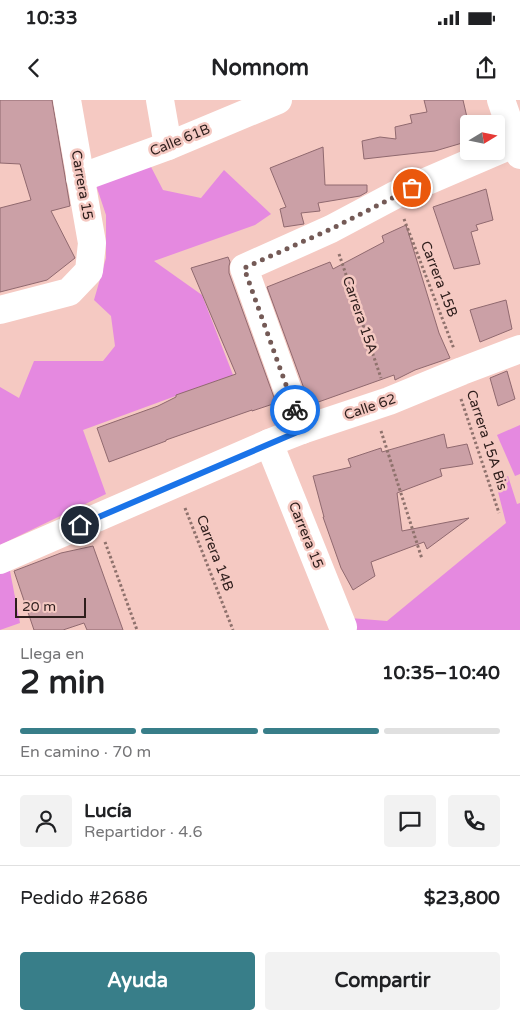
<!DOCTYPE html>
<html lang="es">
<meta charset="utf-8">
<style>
body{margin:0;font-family:"Varela Round",sans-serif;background:#f2f2f2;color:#202124;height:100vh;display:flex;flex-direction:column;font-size:19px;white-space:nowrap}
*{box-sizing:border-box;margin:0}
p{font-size:16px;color:#757577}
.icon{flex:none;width:28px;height:28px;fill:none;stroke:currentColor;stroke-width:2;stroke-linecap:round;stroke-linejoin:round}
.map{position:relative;height:530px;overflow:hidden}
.panel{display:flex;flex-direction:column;background:#fff;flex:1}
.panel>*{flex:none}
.needle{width:32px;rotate:80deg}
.fabs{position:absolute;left:460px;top:15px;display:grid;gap:10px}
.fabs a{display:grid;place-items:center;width:45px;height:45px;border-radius:5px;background:#fff;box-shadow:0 2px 8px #0003;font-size:25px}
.scale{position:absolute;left:15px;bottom:12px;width:71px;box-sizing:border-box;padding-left:5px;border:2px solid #2e1e1c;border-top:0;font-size:14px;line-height:18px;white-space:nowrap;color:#2e1e1c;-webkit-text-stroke:4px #f5c9c2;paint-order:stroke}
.pin{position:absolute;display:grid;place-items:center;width:42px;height:42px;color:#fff;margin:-21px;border:2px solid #fff;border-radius:50%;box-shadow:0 1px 5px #0007}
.courier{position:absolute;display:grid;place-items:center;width:50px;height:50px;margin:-25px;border:4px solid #1a73e8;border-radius:50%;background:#fff;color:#222;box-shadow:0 1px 6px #0007}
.head em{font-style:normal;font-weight:800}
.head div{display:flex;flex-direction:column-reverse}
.head{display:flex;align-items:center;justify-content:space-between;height:85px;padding:0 20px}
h1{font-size:32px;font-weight:800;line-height:38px}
.bar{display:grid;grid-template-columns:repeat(4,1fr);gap:8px 5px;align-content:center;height:60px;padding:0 20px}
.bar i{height:6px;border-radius:4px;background:#e0e0e0}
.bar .on{background:#387e89}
.bar p{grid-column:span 4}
.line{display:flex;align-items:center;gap:12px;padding:0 20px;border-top:1px solid #e0e0e0}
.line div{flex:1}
.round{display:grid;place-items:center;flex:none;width:52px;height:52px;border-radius:5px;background:#f2f2f2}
.action{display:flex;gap:10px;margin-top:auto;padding:10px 20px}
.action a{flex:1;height:58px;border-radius:5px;background:#387e89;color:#fff;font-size:20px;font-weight:800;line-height:58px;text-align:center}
.action a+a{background:#f2f2f2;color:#202124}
.status{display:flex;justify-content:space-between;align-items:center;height:35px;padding:0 25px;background:#fff;direction:ltr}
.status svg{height:14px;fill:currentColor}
header{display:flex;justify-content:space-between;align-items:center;height:65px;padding:0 20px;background:#fff;font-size:22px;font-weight:800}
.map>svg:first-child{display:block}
</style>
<div class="status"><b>10:33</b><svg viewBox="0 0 49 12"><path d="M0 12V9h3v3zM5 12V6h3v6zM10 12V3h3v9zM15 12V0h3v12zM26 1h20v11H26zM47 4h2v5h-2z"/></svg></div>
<header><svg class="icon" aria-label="back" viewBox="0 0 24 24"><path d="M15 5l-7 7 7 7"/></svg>Nomnom<svg class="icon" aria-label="share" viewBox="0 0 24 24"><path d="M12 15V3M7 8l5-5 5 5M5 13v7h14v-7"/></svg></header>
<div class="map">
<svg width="520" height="530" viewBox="0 0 520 530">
<rect width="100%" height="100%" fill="#f5c9c2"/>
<g fill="#e589e0">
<polygon points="149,63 163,90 201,98 224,70 271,114 255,125 154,161 202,195 233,275 83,330 106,394 0,445 0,287 19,298 34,261 103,261 115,246 111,216 94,200 106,158 106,115 95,82"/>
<polygon points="520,325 520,374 515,376 497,335"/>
<polygon points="508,376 517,404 520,403 520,530 352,530 350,518 387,521 506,423 496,384"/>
<polygon points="9,466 20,523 0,530 0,470"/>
</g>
<g fill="#cba0a6" stroke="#90696f">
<polygon points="0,0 52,0 70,106 51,111 75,158 47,180 0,192 0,108 31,100 20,64 0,63"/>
<polygon points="424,0 463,0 469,26 469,41 435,51 364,59 362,41 380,37 396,39 395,27 412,23 410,15 427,12"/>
<polygon points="323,47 325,85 367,85 367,92 360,96 318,103 320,111 301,113 304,124 284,127 280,109 286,107 270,68"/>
<polygon points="486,89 493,120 476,125 478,130 471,132 480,164 454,169 433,107"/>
<polygon points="406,125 439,233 450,258 415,270 395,280 394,275 310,305 267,187 330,162 333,169 384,142 382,136"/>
<polygon points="228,157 230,162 229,166 229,173 276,303 252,311 252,310 166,340 166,341 109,362 97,328 158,306 176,297 176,295 236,274 191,168"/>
<polygon points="506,200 512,229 480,242 470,210"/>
<polygon points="507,271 515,299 498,306 490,278"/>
<polygon points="444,334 447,348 467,344 473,364 440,369 442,376 397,393 402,431 469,418 427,449 424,442 371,462 375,476 353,490 341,468 323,417 324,417 313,376 351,367 348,359 381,348 382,352"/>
<polygon points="93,446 123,530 87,530 84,523 63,530 34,530 14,471 61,453"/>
</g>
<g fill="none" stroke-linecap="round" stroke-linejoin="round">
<g stroke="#8f726d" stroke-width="3" stroke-dasharray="2.5 2.5" stroke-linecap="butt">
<polyline points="404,119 454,249"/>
<polyline points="339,154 381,278"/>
<polyline points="461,299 499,413"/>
<polyline points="381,331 422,459"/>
<polyline points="185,408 233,530"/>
<polyline points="105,442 137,530"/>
</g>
<g stroke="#fff" stroke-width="28">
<polyline points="160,0 168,46"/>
<polyline points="501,0 520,55"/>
<polyline points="80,78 168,46 278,0"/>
<polyline points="0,210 69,192 89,171 92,143 67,0"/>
<polyline points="302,330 244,168 331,129 395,95 516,43"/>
<polyline points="269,343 343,527"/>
<polyline points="0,460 269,343 302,330 389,301 462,271 520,249"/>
</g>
</g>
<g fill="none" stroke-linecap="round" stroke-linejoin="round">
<polyline stroke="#745a56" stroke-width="5" stroke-dasharray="0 9" points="295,310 244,168 331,129 412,88"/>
<polyline stroke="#1a73e8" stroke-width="6" points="80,425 302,330 295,310"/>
</g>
<g text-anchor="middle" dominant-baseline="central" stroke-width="5" stroke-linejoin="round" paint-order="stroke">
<g font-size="14" fill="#2e1e1c" stroke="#f5c9c2">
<text transform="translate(180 40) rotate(-22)">Calle 61B</text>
<text transform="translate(82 85) rotate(80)">Carrera 15</text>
<text transform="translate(439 179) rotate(69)">Carrera 15B</text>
<text transform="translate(360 215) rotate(71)">Carrera 15A</text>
<text transform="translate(370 307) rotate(-19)">Calle 62</text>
<text transform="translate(487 340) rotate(72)">Carrera 15A Bis</text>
<text transform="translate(306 435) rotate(68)">Carrera 15</text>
<text transform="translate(215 453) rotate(69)">Carrera 14B</text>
</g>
</g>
</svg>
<div class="fabs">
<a><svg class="needle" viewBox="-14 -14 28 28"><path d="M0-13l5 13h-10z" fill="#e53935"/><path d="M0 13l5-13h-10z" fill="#757577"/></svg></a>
</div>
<div class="scale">20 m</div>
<div class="pin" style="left:412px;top:88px;background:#ea580c"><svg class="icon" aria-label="bag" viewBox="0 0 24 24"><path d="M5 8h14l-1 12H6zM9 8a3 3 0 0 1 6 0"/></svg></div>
<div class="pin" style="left:80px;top:425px;background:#1f2937"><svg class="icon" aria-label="home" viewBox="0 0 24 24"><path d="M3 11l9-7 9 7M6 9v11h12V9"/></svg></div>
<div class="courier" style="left:295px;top:310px"><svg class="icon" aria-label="bike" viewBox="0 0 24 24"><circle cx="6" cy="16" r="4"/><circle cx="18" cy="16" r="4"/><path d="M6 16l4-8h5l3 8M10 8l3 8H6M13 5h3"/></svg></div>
</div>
<section class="panel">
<div class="head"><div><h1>2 min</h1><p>Llega en</p></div><em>10:35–10:40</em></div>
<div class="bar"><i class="on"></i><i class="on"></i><i class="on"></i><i></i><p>En camino · 70 m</p></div>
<div class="line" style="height:90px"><a class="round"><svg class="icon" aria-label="person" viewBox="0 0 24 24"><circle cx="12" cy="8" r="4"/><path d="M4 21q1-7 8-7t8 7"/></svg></a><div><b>Lucía</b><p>Repartidor · 4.6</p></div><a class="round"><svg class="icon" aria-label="chat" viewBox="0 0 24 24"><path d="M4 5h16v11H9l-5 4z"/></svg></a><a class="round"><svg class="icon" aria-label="phone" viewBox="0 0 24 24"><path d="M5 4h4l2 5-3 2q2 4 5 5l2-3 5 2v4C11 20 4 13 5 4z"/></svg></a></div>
<div class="line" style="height:65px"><div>Pedido #2686</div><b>$23,800</b></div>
<div class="action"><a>Ayuda</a><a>Compartir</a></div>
</section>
